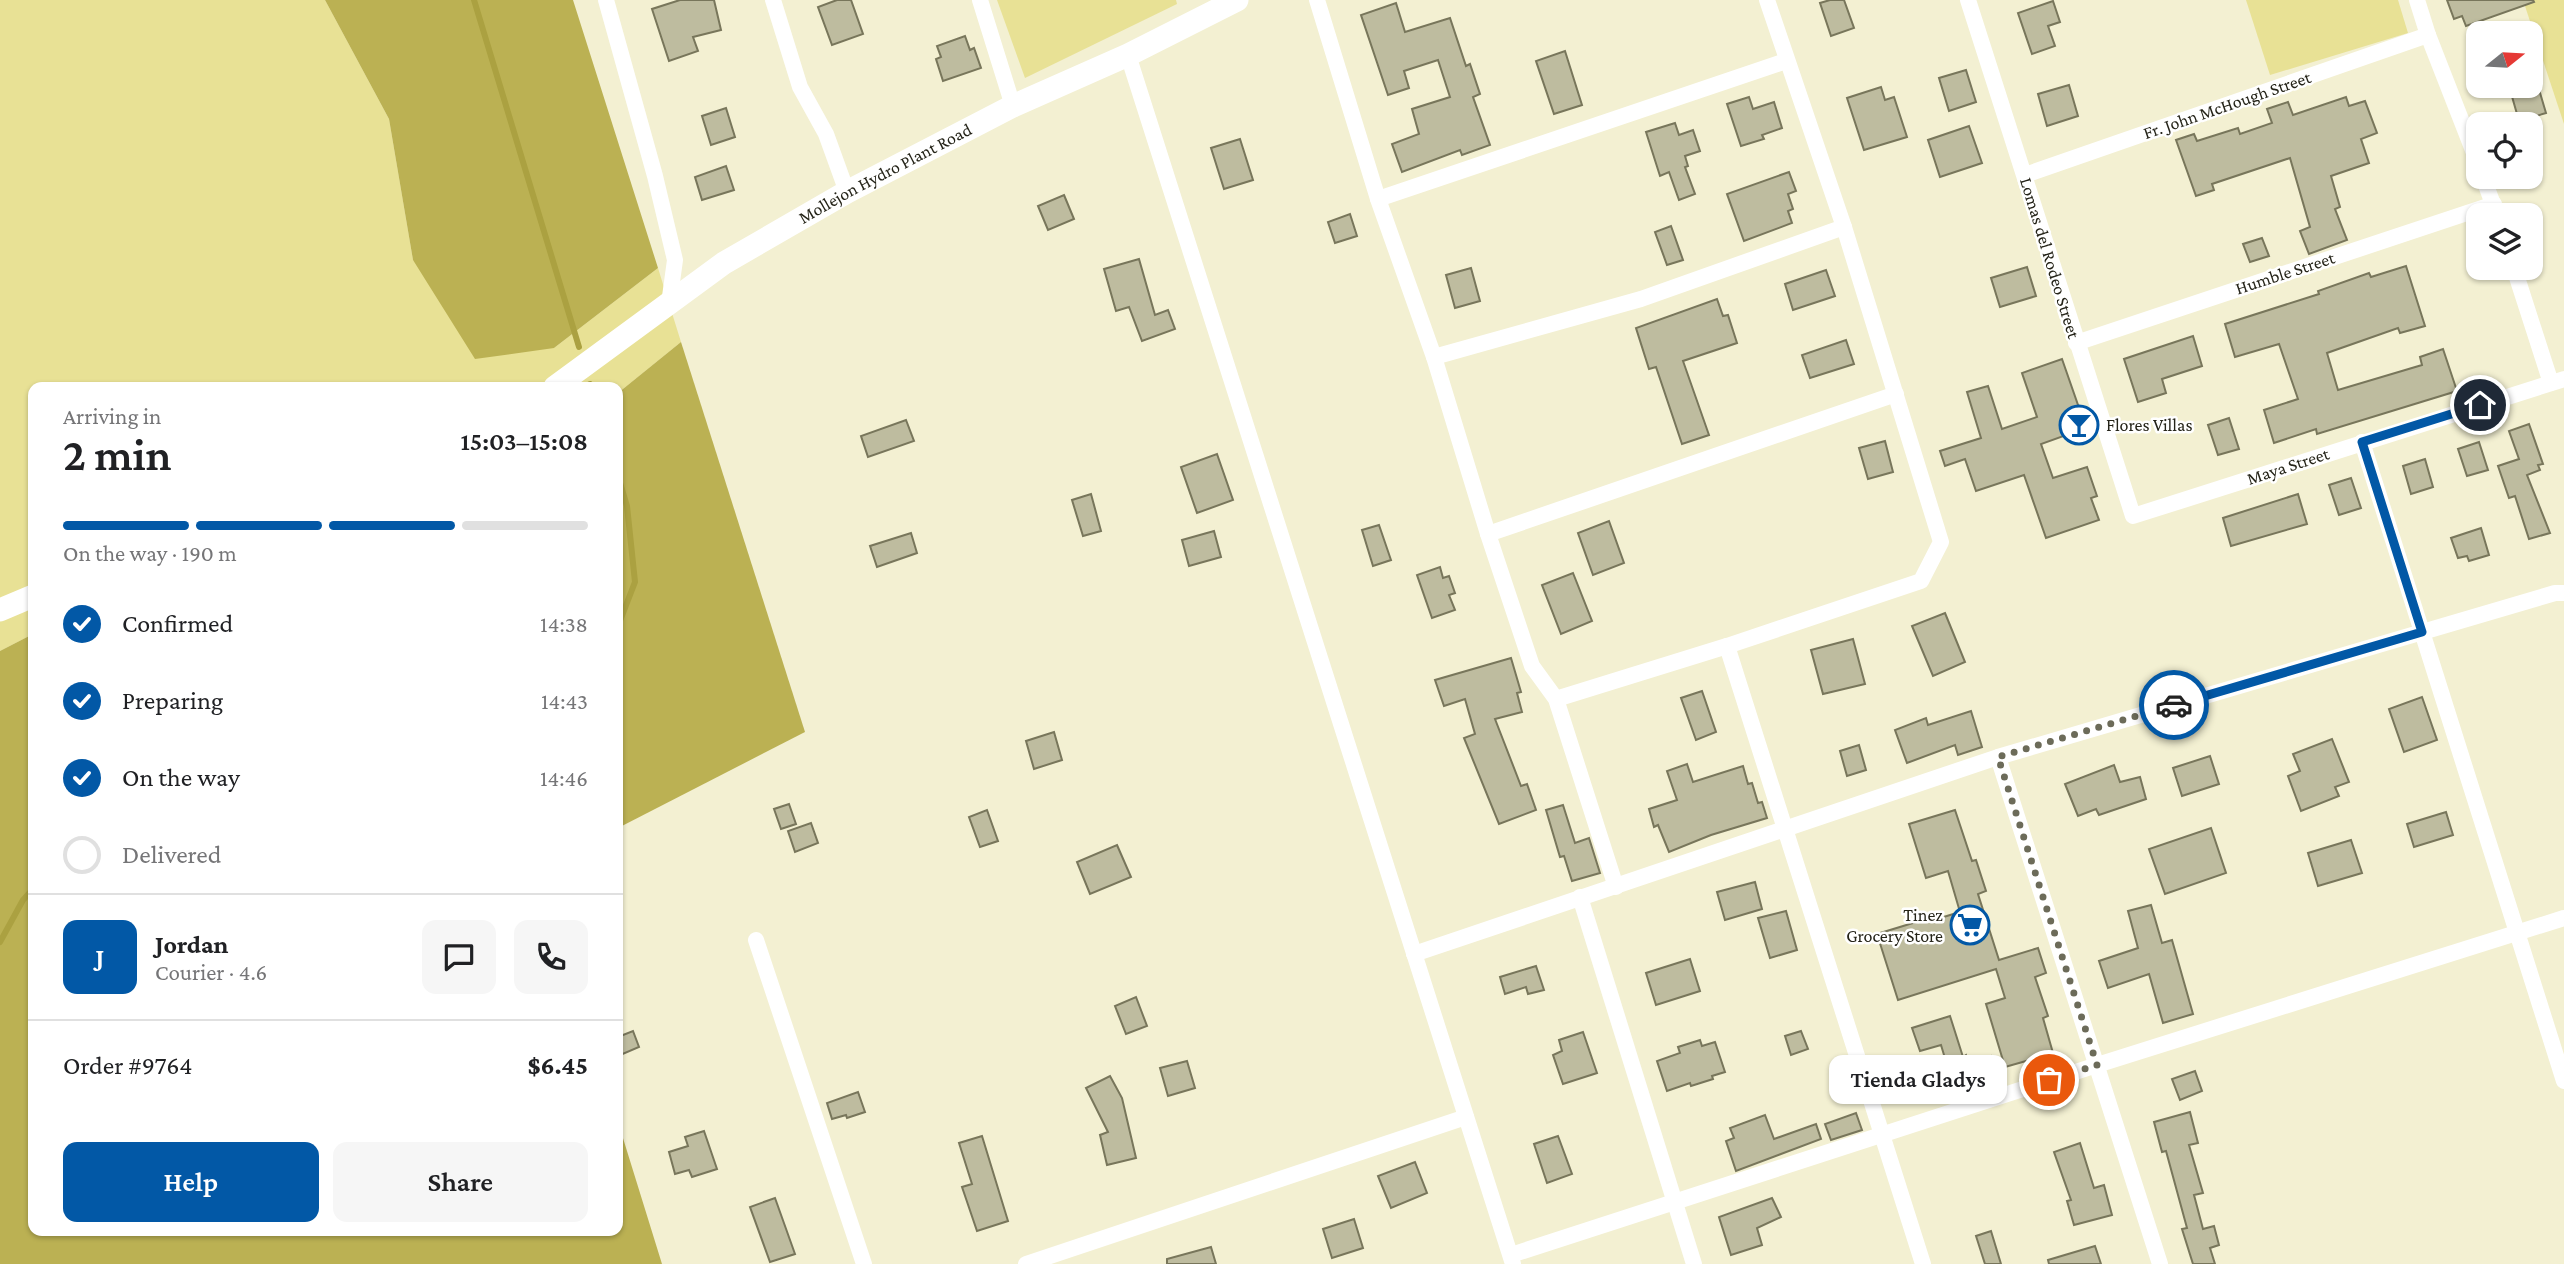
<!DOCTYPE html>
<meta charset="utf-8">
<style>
body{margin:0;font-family:"Crimson Pro",serif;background:#f6f6f6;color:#202124;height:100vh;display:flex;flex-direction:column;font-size:26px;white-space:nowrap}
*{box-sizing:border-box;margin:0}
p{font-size:23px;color:#757577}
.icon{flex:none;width:38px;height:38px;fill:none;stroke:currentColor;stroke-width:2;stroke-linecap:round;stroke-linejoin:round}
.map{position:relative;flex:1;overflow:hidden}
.panel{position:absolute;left:28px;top:382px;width:595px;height:854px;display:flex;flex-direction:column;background:#fff;border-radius:14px;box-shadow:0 2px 5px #0004}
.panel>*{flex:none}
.needle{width:46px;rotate:72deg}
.tools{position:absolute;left:2466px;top:21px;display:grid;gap:14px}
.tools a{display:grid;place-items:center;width:77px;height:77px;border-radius:14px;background:#fff;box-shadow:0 2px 5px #0004;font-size:35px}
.pin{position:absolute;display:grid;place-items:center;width:60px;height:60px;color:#fff;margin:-30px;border:4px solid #fff;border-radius:50%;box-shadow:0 2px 7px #0007}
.courier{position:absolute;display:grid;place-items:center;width:70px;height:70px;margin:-35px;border:5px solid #0258a6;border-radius:50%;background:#fff;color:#222;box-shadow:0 2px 9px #0007}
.bubble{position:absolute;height:49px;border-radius:14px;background:#fff;box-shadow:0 2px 5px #0004;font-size:23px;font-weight:600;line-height:49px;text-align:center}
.head em{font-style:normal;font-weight:600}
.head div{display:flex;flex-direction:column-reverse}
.head{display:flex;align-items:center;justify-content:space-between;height:119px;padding:0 35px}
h1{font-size:46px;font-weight:600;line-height:52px}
.bar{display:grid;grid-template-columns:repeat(4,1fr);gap:10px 7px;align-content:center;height:84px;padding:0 35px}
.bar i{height:9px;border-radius:5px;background:#e0e0e0}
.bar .selected{background:#0258a6}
.bar p{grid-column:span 4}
.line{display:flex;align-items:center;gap:18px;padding:0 35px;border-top:2px solid #e0e0e0}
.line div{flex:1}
.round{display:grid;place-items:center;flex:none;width:74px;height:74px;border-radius:14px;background:#f6f6f6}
ol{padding:0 35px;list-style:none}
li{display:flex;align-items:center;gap:21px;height:77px}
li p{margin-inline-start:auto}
li .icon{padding:7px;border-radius:50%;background:#0258a6;color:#fff;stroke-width:4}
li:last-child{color:#757577}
li i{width:38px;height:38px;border:4px solid #e0e0e0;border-radius:50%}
.cta{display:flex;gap:14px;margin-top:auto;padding:14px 35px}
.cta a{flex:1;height:80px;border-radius:14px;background:#0258a6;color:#fff;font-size:28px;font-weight:600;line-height:80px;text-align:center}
.cta a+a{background:#f6f6f6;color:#202124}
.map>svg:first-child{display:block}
</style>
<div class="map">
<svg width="2564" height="1264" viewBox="0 0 2564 1264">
<rect width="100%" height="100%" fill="#f3f0d2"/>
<g fill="#e8e195">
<polygon points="0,0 325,0 389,119 413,260 554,348 658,268 681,342 618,393 618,387 33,387 33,634 0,651"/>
<polygon points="997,0 1176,0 1177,4 1025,78"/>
<polygon points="2246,0 2398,0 2408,33 2270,75"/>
<polygon points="2523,0 2564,0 2564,124"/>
</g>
<g fill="#bbb153">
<polygon points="325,0 573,0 658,268 554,348 475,359 413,260 389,119"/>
<polygon points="681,342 805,732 618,828 618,393"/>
<polygon points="33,634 33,1230 618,1230 618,1122 662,1264 0,1264 0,651"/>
</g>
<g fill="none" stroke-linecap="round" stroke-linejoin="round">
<g stroke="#aba141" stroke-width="6">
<polyline points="474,0 579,347"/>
<polyline points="590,384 591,387"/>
<polyline points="618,476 627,506 635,582 618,626"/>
<polyline points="0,942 23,900 33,889"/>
</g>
</g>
<g fill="#bebc9f" stroke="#78765b" stroke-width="2">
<polygon points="680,0 714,0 721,30 693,37 698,51 669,61 652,9"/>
<polygon points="837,0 851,0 863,34 832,45 818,7"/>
<polygon points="1830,0 1844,0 1854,28 1831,36 1820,3"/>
<polygon points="2447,0 2533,0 2534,2 2466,26 2462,16 2454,19"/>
<polygon points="2053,1 2060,22 2048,26 2055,46 2032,54 2018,13"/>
<polygon points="1396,3 1405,32 1450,18 1466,66 1470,64 1480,94 1473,97 1490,145 1462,155 1460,150 1402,172 1392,144 1419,134 1412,109 1450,97 1438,60 1404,71 1409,88 1388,95 1361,15"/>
<polygon points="965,36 970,50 974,48 981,68 943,81 936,59 941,57 937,46"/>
<polygon points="1565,51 1582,105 1554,114 1536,61"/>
<polygon points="1966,70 1976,102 1949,111 1939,78"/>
<polygon points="2069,85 2078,116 2047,126 2038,94"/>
<polygon points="2509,86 2538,86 2546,113 2519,121"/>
<polygon points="1881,87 1885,100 1894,97 1907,137 1864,150 1847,98"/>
<polygon points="1749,97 1753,109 1774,102 1782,128 1762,135 1764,139 1741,146 1727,104"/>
<polygon points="2346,97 2349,106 2365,101 2377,133 2361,139 2369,163 2331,176 2340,207 2335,209 2347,240 2309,254 2300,231 2310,227 2290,158 2212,184 2214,190 2196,196 2176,140 2194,134 2197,141 2238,128 2240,134 2272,123 2267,109 2288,102 2293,115"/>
<polygon points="726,108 735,137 711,145 702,116"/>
<polygon points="1675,123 1679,135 1693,130 1700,151 1685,156 1688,166 1685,167 1695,194 1679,200 1669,172 1660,176 1646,132"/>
<polygon points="1969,126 1982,163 1940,177 1928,140"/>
<polygon points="1240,139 1253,180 1224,189 1211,148"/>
<polygon points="726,166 734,190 702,200 695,177"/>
<polygon points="1789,172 1796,191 1788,194 1793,209 1788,211 1792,223 1744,241 1727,194"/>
<polygon points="1064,195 1074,219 1048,230 1038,206"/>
<polygon points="1350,214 1357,236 1335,243 1328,222"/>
<polygon points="1671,226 1683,260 1667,265 1655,232"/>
<polygon points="2262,238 2269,256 2250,262 2243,244"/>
<polygon points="1139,259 1155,315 1168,310 1175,329 1142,341 1129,307 1116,311 1104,269"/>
<polygon points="2406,266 2425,326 2400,333 2398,328 2327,353 2338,390 2422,365 2420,357 2443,349 2457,391 2317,434 2316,429 2274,443 2264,410 2298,399 2279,344 2235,357 2225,324 2319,294 2318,291 2369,273 2371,277"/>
<polygon points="2027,267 2036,296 2000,307 1991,278"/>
<polygon points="1471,268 1480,301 1455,308 1446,275"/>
<polygon points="1826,270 1835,296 1793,310 1785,284"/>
<polygon points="1717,299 1723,316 1728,315 1737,343 1683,361 1709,435 1682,444 1656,367 1649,369 1636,328"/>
<polygon points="2193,336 2202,366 2162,379 2166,393 2138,402 2124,359"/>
<polygon points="1846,340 1854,364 1810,378 1802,355"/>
<polygon points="2062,359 2086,428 2041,444 2053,478 2087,467 2097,496 2091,498 2099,520 2046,538 2024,475 1976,491 1965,459 1945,466 1940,451 1981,438 1967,392 1988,386 2002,429 2037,417 2022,373"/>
<polygon points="2229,418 2239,449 2218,455 2208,425"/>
<polygon points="906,420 914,441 868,457 861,436"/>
<polygon points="2529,424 2543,464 2538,465 2540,470 2527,475 2550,533 2529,539 2515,496 2509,498 2498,466 2519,459 2509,431"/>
<polygon points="1885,441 1893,472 1868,479 1859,448"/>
<polygon points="2479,442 2488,470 2467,476 2458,449"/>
<polygon points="1217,454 1233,500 1197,513 1181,467"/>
<polygon points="2425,459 2433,487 2411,494 2403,466"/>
<polygon points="2351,478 2361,508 2339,515 2329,485"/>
<polygon points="1091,494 1101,531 1083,536 1072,500"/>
<polygon points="2298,494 2307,524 2231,546 2223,518"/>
<polygon points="1609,521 1624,563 1593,575 1578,533"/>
<polygon points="1379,525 1391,560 1373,566 1362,530"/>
<polygon points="2481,528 2489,555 2469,561 2467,556 2458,558 2451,538"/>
<polygon points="1214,531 1221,557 1189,566 1182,540"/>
<polygon points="911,533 917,553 877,567 870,546"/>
<polygon points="1440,567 1443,578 1449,576 1455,593 1449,595 1455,610 1432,618 1417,575"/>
<polygon points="1573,573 1592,621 1561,634 1542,585"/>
<polygon points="1945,613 1965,662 1933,676 1912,626"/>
<polygon points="1853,639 1865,684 1823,694 1811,650"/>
<polygon points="1511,658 1521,692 1517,693 1522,712 1495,719 1521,786 1527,784 1536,810 1499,824 1464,738 1475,734 1465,699 1444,706 1435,680"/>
<polygon points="1702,691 1716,732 1696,740 1681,698"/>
<polygon points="2422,697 2437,740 2404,752 2389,709"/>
<polygon points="1971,711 1982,747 1958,755 1955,745 1907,763 1895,730 1926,718 1928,725"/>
<polygon points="1054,732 1062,760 1034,769 1026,741"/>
<polygon points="2332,739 2349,782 2335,787 2339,796 2301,811 2288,776 2300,771 2293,754"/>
<polygon points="1859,745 1866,770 1847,776 1840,751"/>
<polygon points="2210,756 2219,784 2182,796 2173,768"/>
<polygon points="1687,764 1693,782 1743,766 1748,784 1752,783 1758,803 1762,802 1767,818 1711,835 1669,852 1658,825 1654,827 1649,809 1677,800 1667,771"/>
<polygon points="2114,765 2120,782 2140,777 2146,799 2099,815 2096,809 2078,816 2065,784"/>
<polygon points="789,804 796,824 781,829 774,809"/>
<polygon points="1563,805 1575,843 1589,838 1600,873 1572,881 1564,856 1560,857 1546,810"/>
<polygon points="987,810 998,841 980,847 969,817"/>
<polygon points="1955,810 1972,861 1976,860 1986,891 1978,894 1999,960 2038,948 2046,973 2035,977 2048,1016 2043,1018 2057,1067 2041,1072 2040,1068 2029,1072 2026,1061 2005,1067 1986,1004 2005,998 1996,969 1898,1000 1877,934 1926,919 1927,922 1960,912 1948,871 1926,878 1909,824"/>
<polygon points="2446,812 2453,835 2414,847 2407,824"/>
<polygon points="811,823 818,843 795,852 788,831"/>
<polygon points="2211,828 2226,873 2165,894 2149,849"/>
<polygon points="2351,840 2362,873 2318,886 2308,853"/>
<polygon points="1117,845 1131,877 1090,894 1077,862"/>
<polygon points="1755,882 1762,909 1725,920 1717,892"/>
<polygon points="2151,905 2162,943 2172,940 2193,1014 2163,1023 2149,974 2108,988 2099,961 2138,948 2128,911"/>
<polygon points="1786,911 1797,950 1770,958 1758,918"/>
<polygon points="1690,959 1700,991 1656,1005 1646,973"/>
<polygon points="1536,966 1544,990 1528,994 1526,987 1505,994 1500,977"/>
<polygon points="1136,997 1147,1026 1126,1034 1115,1006"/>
<polygon points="1950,1016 1963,1057 1966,1055 1969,1063 1991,1056 1997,1072 1974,1080 1976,1088 1956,1095 1941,1045 1920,1051 1912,1028"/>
<polygon points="633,1031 639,1047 618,1056 618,1037"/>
<polygon points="1801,1031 1808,1049 1791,1055 1785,1036"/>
<polygon points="1583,1032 1597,1073 1563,1084 1553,1055 1562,1051 1559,1040"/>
<polygon points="1700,1040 1702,1046 1715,1042 1725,1072 1712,1076 1713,1079 1691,1086 1690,1083 1667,1091 1657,1061 1680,1053 1678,1047"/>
<polygon points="1187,1061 1195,1088 1168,1096 1160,1068"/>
<polygon points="2195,1071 2202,1091 2180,1100 2172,1079"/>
<polygon points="1110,1076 1122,1098 1136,1158 1107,1165 1100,1135 1108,1132 1086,1088"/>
<polygon points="858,1092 865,1112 847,1118 846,1115 832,1119 827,1103"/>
<polygon points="2190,1112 2198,1143 2189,1145 2203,1193 2194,1195 2203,1229 2214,1226 2219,1245 2210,1248 2215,1264 2193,1264 2182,1229 2187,1228 2166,1151 2162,1152 2154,1122"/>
<polygon points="1856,1113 1862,1130 1831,1140 1825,1124"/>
<polygon points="1765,1115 1774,1139 1816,1124 1821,1139 1736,1171 1726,1141 1734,1138 1730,1128"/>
<polygon points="704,1131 717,1169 692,1177 689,1170 675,1174 669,1152 688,1146 685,1137"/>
<polygon points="982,1136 1008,1221 977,1231 962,1187 972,1184 959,1143"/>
<polygon points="1558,1136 1572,1174 1547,1183 1534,1144"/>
<polygon points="2080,1143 2094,1188 2104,1185 2112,1215 2074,1225 2067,1201 2071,1200 2054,1152"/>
<polygon points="1415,1162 1427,1193 1391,1208 1378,1176"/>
<polygon points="775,1198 795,1254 770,1262 750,1207"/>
<polygon points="1772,1198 1781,1217 1757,1228 1762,1245 1731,1255 1719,1217"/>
<polygon points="1354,1219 1363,1248 1332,1258 1323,1229"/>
<polygon points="1991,1231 2001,1264 1985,1264 1976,1236"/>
<polygon points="2095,1246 2101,1264 2049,1264 2048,1260"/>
<polygon points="1211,1247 1216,1264 1167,1264 1167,1259"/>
</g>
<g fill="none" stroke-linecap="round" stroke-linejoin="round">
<g stroke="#fff" stroke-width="16">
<polyline points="606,0 655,176 675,260 669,304"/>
<polyline points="773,0 800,87 826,134 847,192"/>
<polyline points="980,0 1013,106"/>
<polyline points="1317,0 1378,199 1434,357 1488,534 1532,666 1556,699 1616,887"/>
<polyline points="1968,0 2133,516 2564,379"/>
<polyline points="2417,0 2428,35 2478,163"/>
<polyline points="1128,55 1513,1264"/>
<polyline points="2025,175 2428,35"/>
<polyline points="2483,177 2497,215"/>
<polyline points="1378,199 1786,61"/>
<polyline points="2514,268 2551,383"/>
<polyline points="2076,343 2494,204"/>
<polyline points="1434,357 1641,299 1844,227"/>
<polyline points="2362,442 2564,1081"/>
<polyline points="1488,534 1896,394"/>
<polyline points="1727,646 1923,1264"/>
<polyline points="1556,699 1727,646 1921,581 1941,542 1844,227 1767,0"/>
<polyline points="1998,757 2160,1264"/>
<polyline points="1580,897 1694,1264"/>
<polyline points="756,940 864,1264"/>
<polyline points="1414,954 1998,757 2555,593 2564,593"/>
<polyline points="1511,1255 2097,1065 2564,918"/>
<polyline points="1026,1264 1466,1117"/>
</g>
<g stroke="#fff" stroke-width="23">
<path id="s1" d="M 555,387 L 724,263 L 847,192 L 1013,106 L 1128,55 L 1237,0"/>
<polyline points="0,610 33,596"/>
</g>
</g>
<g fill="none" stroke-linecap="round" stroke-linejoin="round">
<polyline stroke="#6c6b59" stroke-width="7" stroke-dasharray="0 12.6" points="2049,1080 2097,1065 1998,757 2174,705"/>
<polyline stroke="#0258a6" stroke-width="9" points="2174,705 2422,632 2362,442 2480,405"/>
</g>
<defs>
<symbol id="bar-ring" viewBox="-11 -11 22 22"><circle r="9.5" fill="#fff" stroke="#0258a6" stroke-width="1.5"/><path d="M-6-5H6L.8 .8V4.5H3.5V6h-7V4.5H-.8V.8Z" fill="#0258a6"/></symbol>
<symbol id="supermarket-ring" viewBox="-11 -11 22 22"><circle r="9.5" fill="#fff" stroke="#0258a6" stroke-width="1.5"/><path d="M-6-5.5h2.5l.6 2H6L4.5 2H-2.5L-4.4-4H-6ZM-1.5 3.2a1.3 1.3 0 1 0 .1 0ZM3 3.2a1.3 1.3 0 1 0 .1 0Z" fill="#0258a6"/></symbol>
</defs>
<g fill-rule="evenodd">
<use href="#bar-ring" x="2057" y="403" width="44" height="44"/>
<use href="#supermarket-ring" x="1948" y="903" width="44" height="44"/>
</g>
<g text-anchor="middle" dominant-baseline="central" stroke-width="5" stroke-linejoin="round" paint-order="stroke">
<g font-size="18" fill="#242318" stroke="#fff">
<text transform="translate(2227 105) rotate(-19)">Fr. John McHough Street</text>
<text stroke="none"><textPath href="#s1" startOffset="394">Mollejon Hydro Plant Road</textPath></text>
<text transform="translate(2050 258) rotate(73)">Lomas del Rodeo Street</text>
<text transform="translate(2285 273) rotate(-18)">Humble Street</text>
<text transform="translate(2288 466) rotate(-18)">Maya Street</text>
</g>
<g font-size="18" fill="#242318" stroke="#fff" text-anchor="start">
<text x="2106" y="425">Flores Villas</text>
<text x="1943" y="915" text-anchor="end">Tinez<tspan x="1943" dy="21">Grocery Store</tspan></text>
</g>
</g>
</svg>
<div class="tools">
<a><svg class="needle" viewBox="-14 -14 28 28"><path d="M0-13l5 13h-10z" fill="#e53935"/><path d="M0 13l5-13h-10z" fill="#757577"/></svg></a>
<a><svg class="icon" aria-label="locate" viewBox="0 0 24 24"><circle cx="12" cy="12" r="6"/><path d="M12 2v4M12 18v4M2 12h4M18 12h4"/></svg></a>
<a><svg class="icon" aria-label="layers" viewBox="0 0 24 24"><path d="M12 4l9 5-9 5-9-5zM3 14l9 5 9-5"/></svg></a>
</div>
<div class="pin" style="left:2049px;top:1080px;background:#ea580c"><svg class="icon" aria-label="bag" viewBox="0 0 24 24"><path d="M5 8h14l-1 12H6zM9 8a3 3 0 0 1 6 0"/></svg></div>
<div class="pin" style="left:2480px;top:405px;background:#1f2937"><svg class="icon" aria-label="home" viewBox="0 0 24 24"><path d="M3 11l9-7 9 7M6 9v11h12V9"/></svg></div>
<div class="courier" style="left:2174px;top:705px"><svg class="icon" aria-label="car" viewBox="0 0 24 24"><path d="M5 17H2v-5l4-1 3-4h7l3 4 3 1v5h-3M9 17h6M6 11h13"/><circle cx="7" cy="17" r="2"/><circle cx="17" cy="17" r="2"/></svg></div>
<div class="bubble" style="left:1829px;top:1055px;width:178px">Tienda Gladys</div>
<section class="panel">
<div class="head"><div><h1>2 min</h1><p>Arriving in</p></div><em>15:03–15:08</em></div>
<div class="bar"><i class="selected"></i><i class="selected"></i><i class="selected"></i><i></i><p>On the way · 190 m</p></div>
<ol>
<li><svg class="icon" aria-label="check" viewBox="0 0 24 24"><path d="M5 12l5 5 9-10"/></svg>Confirmed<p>14:38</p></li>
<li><svg class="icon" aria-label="check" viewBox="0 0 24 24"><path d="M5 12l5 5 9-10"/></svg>Preparing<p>14:43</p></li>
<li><svg class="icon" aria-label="check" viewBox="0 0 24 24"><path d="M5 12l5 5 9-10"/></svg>On the way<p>14:46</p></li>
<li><i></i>Delivered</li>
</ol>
<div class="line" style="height:126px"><b class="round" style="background:#0258a6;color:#fff">J</b><div><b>Jordan</b><p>Courier · 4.6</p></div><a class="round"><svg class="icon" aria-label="chat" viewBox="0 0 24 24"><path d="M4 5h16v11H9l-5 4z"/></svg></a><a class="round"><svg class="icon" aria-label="phone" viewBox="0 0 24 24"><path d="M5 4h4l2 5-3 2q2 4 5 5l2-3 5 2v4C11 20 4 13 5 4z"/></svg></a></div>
<div class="line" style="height:91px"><div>Order #9764</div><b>$6.45</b></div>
<div class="cta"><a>Help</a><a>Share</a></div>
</section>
</div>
